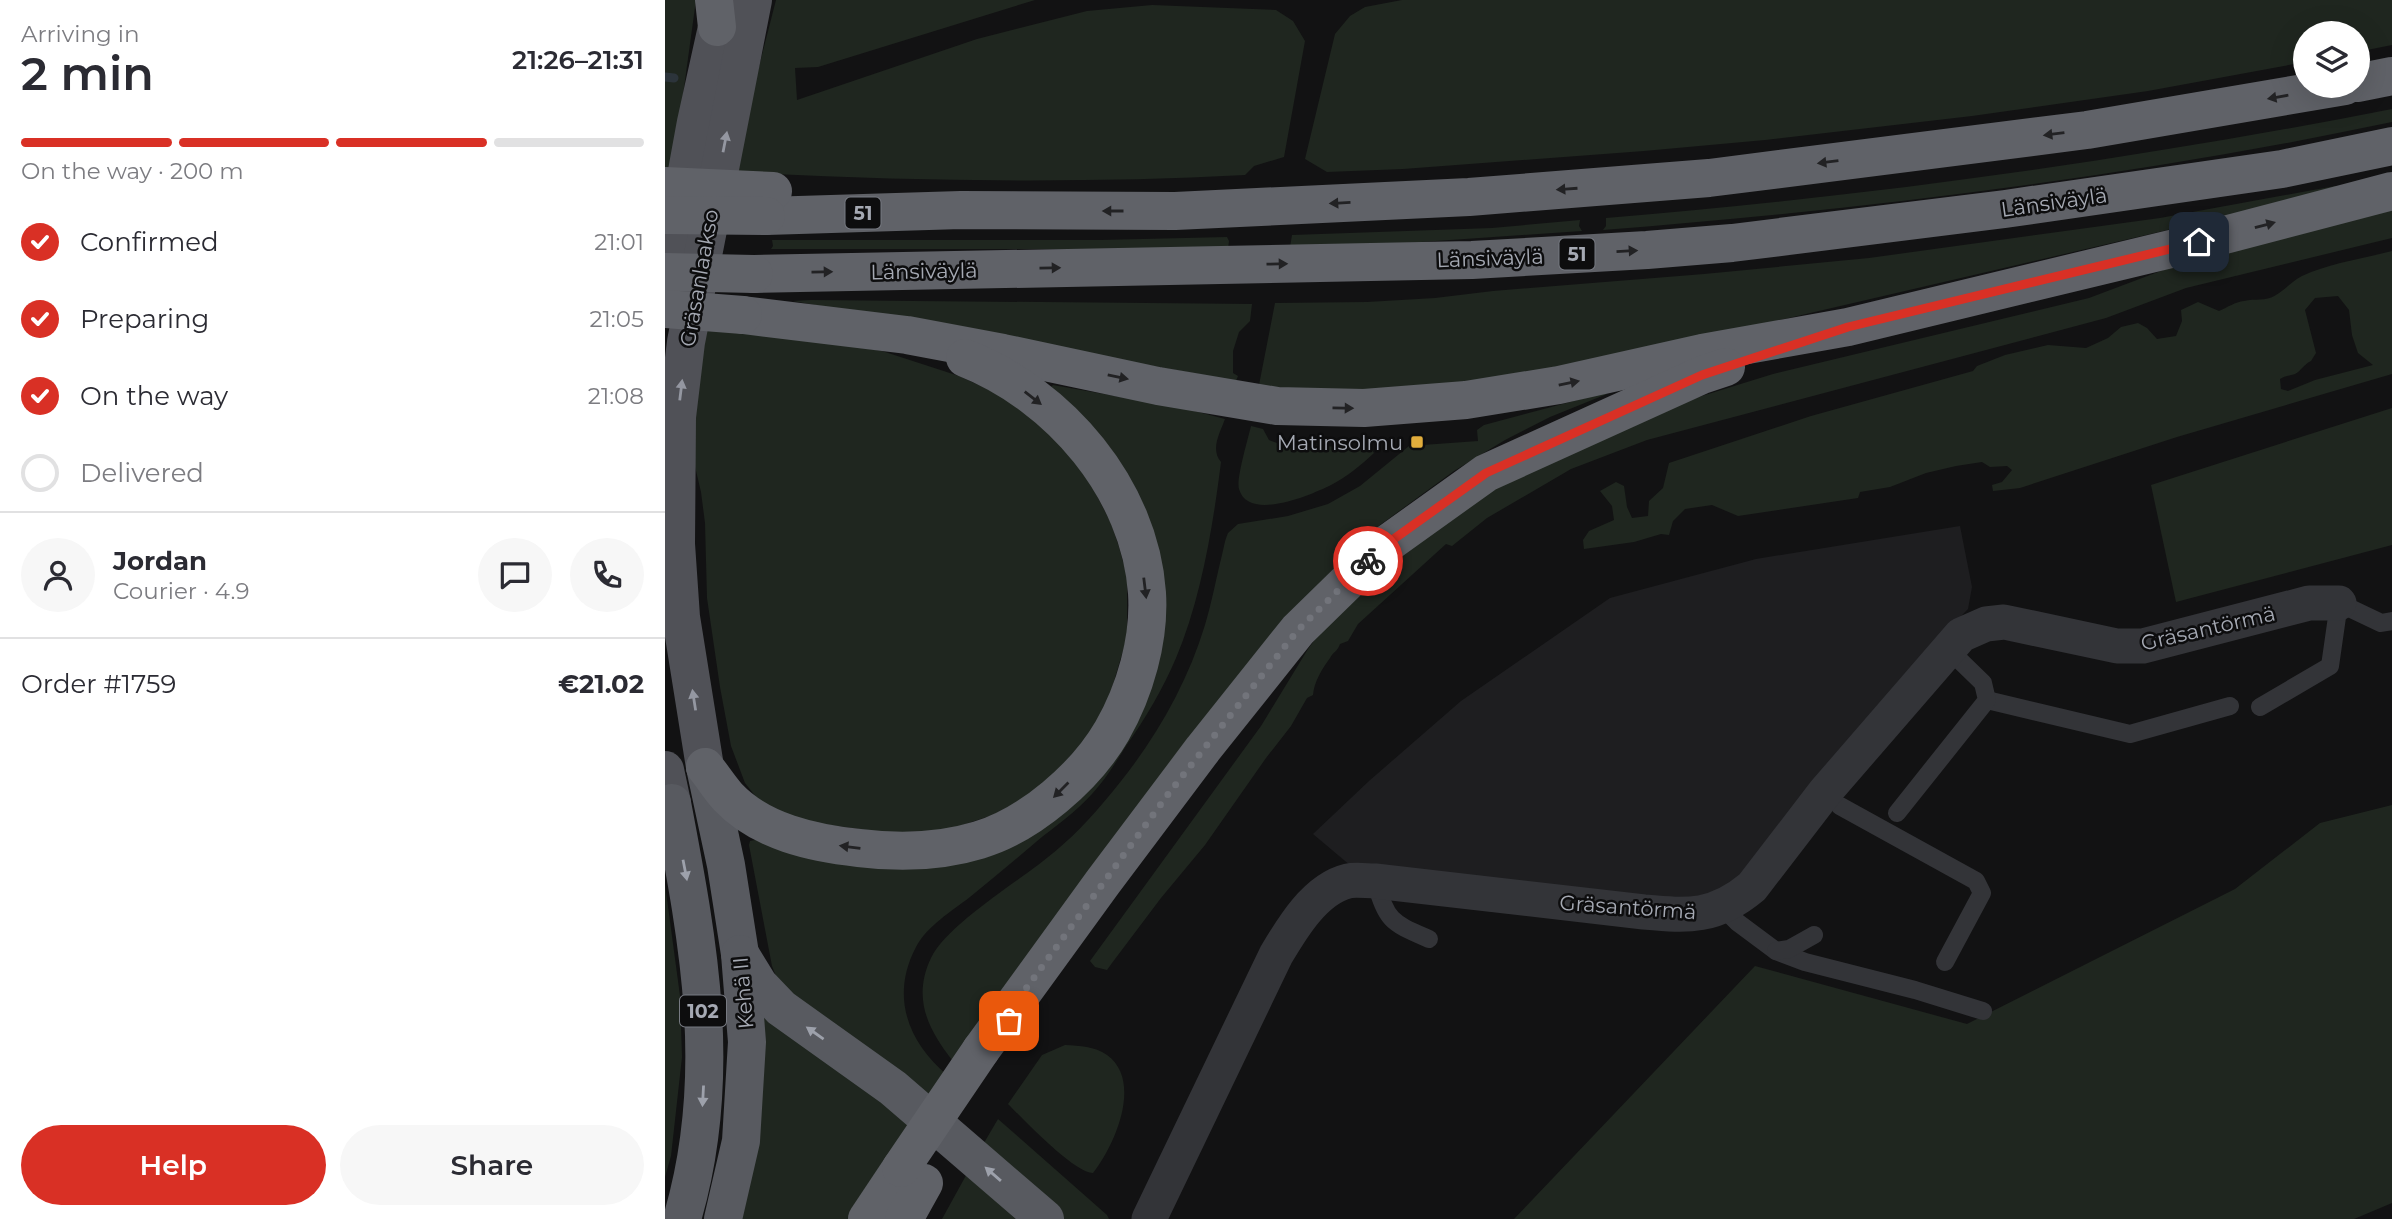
<!DOCTYPE html>
<meta charset="utf-8">
<style>
body{margin:0;font-family:Montserrat,sans-serif;background:#f7f7f7;color:#2b2b33;height:100vh;display:flex;flex-direction:column;font-size:26px;white-space:nowrap}
*{box-sizing:border-box;margin:0}
p{font-size:23px;color:#7c7c81}
.icon{flex:none;width:38px;height:38px;fill:none;stroke:currentColor;stroke-width:2;stroke-linecap:round;stroke-linejoin:round}
.map{position:relative;flex:1;overflow:hidden}
.sheet{display:flex;flex-direction:column;background:#fff;width:665px}
.sheet>*{flex:none}
.fabs{position:absolute;left:1628px;top:21px;display:grid;gap:14px}
.fabs a{display:grid;place-items:center;width:77px;height:77px;border-radius:50%;background:#fff;box-shadow:0 7px 28px #0002;font-size:35px}
.pin{position:absolute;display:grid;place-items:center;width:60px;height:60px;color:#fff;margin:-30px;border-radius:14px;box-shadow:0 4px 10px #0006}
.courier{position:absolute;display:grid;place-items:center;width:70px;height:70px;margin:-35px;border:5px solid #d93025;border-radius:50%;background:#fff;color:#222;box-shadow:0 2px 9px #0007}
.headline em{font-style:normal;font-weight:600}
.headline div{display:flex;flex-direction:column-reverse}
.headline{display:flex;align-items:center;justify-content:space-between;height:119px;padding:0 21px}
h1{font-size:46px;font-weight:600;line-height:52px}
.bar{display:grid;grid-template-columns:repeat(4,1fr);gap:10px 7px;align-content:center;height:84px;padding:0 21px}
.bar i{height:9px;border-radius:5px;background:#e1e1e2}
.bar .on{background:#d93025}
.bar p{grid-column:span 4}
.line{display:flex;align-items:center;gap:18px;padding:0 21px;border-top:2px solid #e1e1e2}
.line div{flex:1}
.round{display:grid;place-items:center;flex:none;width:74px;height:74px;border-radius:37px;background:#f7f7f7}
ol{padding:0 21px;list-style:none}
li{display:flex;align-items:center;gap:21px;height:77px}
li p{margin-inline-start:auto}
li .icon{padding:7px;border-radius:50%;background:#d93025;color:#fff;stroke-width:4}
li:last-child{color:#7c7c81}
li i{width:38px;height:38px;border:4px solid #e1e1e2;border-radius:50%}
.action{display:flex;gap:14px;margin-top:auto;padding:14px 21px}
.action a{flex:1;height:80px;border-radius:42px;background:#d93025;color:#fff;font-size:28px;font-weight:600;line-height:80px;text-align:center}
.action a+a{background:#f7f7f7;color:#2b2b33}
main{display:flex;flex:1;min-height:0}
.map>svg:first-child{display:block}
</style>
<main>
<section class="sheet">
<div class="headline"><div><h1>2 min</h1><p>Arriving in</p></div><em>21:26–21:31</em></div>
<div class="bar"><i class="on"></i><i class="on"></i><i class="on"></i><i></i><p>On the way · 200 m</p></div>
<ol>
<li><svg class="icon" aria-label="check" viewBox="0 0 24 24"><path d="M5 12l5 5 9-10"/></svg>Confirmed<p>21:01</p></li>
<li><svg class="icon" aria-label="check" viewBox="0 0 24 24"><path d="M5 12l5 5 9-10"/></svg>Preparing<p>21:05</p></li>
<li><svg class="icon" aria-label="check" viewBox="0 0 24 24"><path d="M5 12l5 5 9-10"/></svg>On the way<p>21:08</p></li>
<li><i></i>Delivered</li>
</ol>
<div class="line" style="height:126px"><a class="round"><svg class="icon" aria-label="person" viewBox="0 0 24 24"><circle cx="12" cy="8" r="4"/><path d="M4 21q1-7 8-7t8 7"/></svg></a><div><b>Jordan</b><p>Courier · 4.9</p></div><a class="round"><svg class="icon" aria-label="chat" viewBox="0 0 24 24"><path d="M4 5h16v11H9l-5 4z"/></svg></a><a class="round"><svg class="icon" aria-label="phone" viewBox="0 0 24 24"><path d="M5 4h4l2 5-3 2q2 4 5 5l2-3 5 2v4C11 20 4 13 5 4z"/></svg></a></div>
<div class="line" style="height:91px"><div>Order #1759</div><b>€21.02</b></div>
<div class="action"><a>Help</a><a>Share</a></div>
</section>
<div class="map">
<svg width="1727" height="1219" viewBox="0 0 1727 1219">
<rect width="100%" height="100%" fill="#121213"/>
<polygon fill="#1e1e20" points="1295,526 1307,587 1303,609 1236,678 1075,878 1062,888 1019,902 686,866 648,834 704,781 796,701 945,598 1091,559"/>
<g fill="#1f261f" fill-rule="evenodd">
<polygon points="0,0 31,0 8,168 0,167"/>
<path d="M 111,0 L 370,0 L 153,67 L 130,68 L 132,100 L 312,39 L 422,11 L 487,5 L 611,10 L 628,21 L 640,41 L 619,157 L 589,166 L 580,175 C 409,184 238,181 67,172 Z"/>
<polygon points="737,0 1727,0 1727,45 1692,52 1692,33 1640,33 1640,62 1483,91 1307,116 1100,140 979,151 738,169 662,172 640,159 670,34 685,16 700,7"/>
<path d="M 1727,109 L 1727,122 C 1467,177 1203,209 938,230 L 941,226 L 941,218 C 1205,196 1467,160 1727,109 Z"/>
<polygon points="1670,186 1688,187 908,368 791,387 639,391 594,385 610,303 702,302 770,298 828,291 1039,274 1204,258 1495,218"/>
<path d="M 1727,210 L 1727,238 L 1521,288 L 1441,318 L 982,440 L 906,469 L 822,518 L 787,546 L 781,544 L 693,624 L 683,641 L 675,644 C 673,651 668,652 665,658 C 657,669 649,682 648,695 L 642,698 L 626,726 L 601,758 L 540,845 L 496,898 L 447,963 L 442,970 L 430,967 L 425,961 L 596,726 L 643,649 L 659,627 L 694,588 L 827,486 L 1011,404 L 1108,374 L 1424,298 L 1509,266 Z"/>
<polygon points="915,220 914,226 917,231 742,243 625,247 627,235 827,228"/>
<polygon points="562,237 564,241 563,249 106,249 108,246 107,240 435,240"/>
<path d="M 1727,251 L 1727,374 L 1512,437 L 1355,488 L 1328,491 L 1327,485 L 1337,482 L 1347,470 L 1342,466 L 1325,467 L 1317,462 L 1291,466 L 1261,473 L 1225,487 L 1195,492 L 1193,498 L 1073,516 L 1047,505 L 1020,509 L 1008,521 L 1004,535 L 996,534 L 969,542 L 919,549 L 918,540 L 924,531 L 949,520 L 947,506 L 935,491 L 951,482 L 959,486 L 962,507 L 967,518 L 983,516 L 984,501 L 998,488 L 1004,463 L 1146,416 L 1308,371 L 1312,366 L 1340,355 L 1383,345 L 1421,348 L 1443,338 L 1456,327 L 1473,323 L 1482,328 L 1492,339 L 1511,336 L 1517,321 L 1516,310 L 1533,302 L 1554,311 C 1563,307 1570,302 1579,301 C 1590,298 1600,302 1611,295 C 1620,290 1627,281 1637,276 C 1665,263 1697,259 1727,251 ZM 1673,296 L 1684,310 L 1687,335 L 1693,353 L 1708,365 L 1650,380 L 1623,391 L 1616,389 L 1615,379 C 1621,375 1624,376 1630,374 C 1636,371 1639,364 1646,361 L 1651,353 L 1640,310 L 1650,298 Z"/>
<polygon points="146,300 587,304 585,321 574,332 568,351 568,373 573,376 571,381 128,301"/>
<polygon points="37,324 217,351 294,376 333,394 365,414 417,467 446,523 454,547 462,576 462,637 442,705 423,737 388,775 364,796 328,815 282,830 222,833 151,823 112,813 95,802 80,783 66,746 55,687 42,598 40,523 36,492 28,458"/>
<path d="M 388,385 L 518,408 L 560,419 C 555,433 545,449 556,462 C 548,526 536,599 511,658 C 498,689 480,719 461,746 C 451,762 440,780 427,794 C 411,812 389,827 371,842 C 349,861 327,879 305,897 C 287,911 262,926 251,947 C 225,996 243,1042 282,1075 L 260,1098 L 114,984 L 107,966 L 84,845 L 85,841 L 90,840 L 376,825 L 496,617 L 386,387 Z"/>
<path d="M 939,393 L 942,394 L 885,417 L 840,440 L 789,471 L 715,525 L 633,609 L 287,1060 C 263,1029 247,998 266,958 C 281,927 344,887 373,865 C 397,847 419,826 438,803 C 483,751 520,691 540,625 C 546,605 550,584 555,563 C 558,553 559,542 563,533 L 573,524 L 623,516 L 663,504 L 695,486 L 744,446 L 813,441 L 812,430 L 819,425 Z"/>
<polygon points="1727,408 1727,545 1511,602 1486,485"/>
<path d="M 586,426 L 598,429 L 604,440 L 612,443 L 706,449 L 709,453 C 696,465 682,477 666,485 C 646,495 583,522 574,489 C 571,479 583,439 586,426 Z"/>
<polygon points="1727,805 1727,1203 1689,1219 849,1219 1090,966 1302,1024 1570,889 1655,823"/>
<polygon points="0,884 15,996 17,1057 6,1156 0,1177"/>
<polygon points="93,1010 249,1125 185,1219 73,1219"/>
<path d="M 400,1045 C 415,1046 429,1046 442,1055 C 478,1081 450,1145 428,1173 C 409,1173 358,1119 343,1104 L 377,1055 Z"/>
<polygon points="333,1119 442,1215 444,1219 397,1219 316,1148"/>
<polygon points="304,1170 359,1219 277,1219"/>
</g>
<g fill="none" stroke-linecap="round" stroke-linejoin="round">
<polyline stroke="#2c343b" stroke-width="9" points="0,77 9,78"/>
<g stroke="#333438" stroke-width="18">
<polyline points="1322,700 1465,734 1565,706"/>
<polyline points="1595,707 1665,666 1674,603 1716,623 1727,621"/>
<polyline points="1175,806 1311,881 1317,893 1280,962"/>
<polyline points="1232,813 1322,700 1318,683 1282,648"/>
<path d="M 710,881 C 723,922 725,922 764,939"/>
<polyline points="1057,907 1072,922 1111,951 1140,962 1250,990 1318,1011"/>
<polyline points="1111,951 1124,949 1149,935"/>
</g>
<path stroke="#333438" stroke-width="35" d="M 484,1219 L 611,955 C 627,928 650,889 683,881 C 691,879 702,881 710,881 L 979,912 C 1024,916 1050,918 1087,887 L 1160,792 L 1296,635 L 1321,624 L 1339,622 L 1452,646 L 1478,646 L 1644,603 L 1674,603"/>
<g stroke="#505157" stroke-width="38">
<polyline points="0,292 31,122 52,27 63,0"/>
<polyline points="40,767 16,617 11,544 12,417 21,342 88,0"/>
<polyline points="0,770 7,803"/>
</g>
<g stroke="#585a60" stroke-width="38">
<polyline points="40,767 61,865 75,954 82,1042 76,1141 58,1219"/>
<path d="M 7,803 C 34,945 59,1077 17,1219"/>
<polyline points="75,954 94,985 116,1008 228,1088 380,1219"/>
</g>
<g stroke="#606268" stroke-width="38">
<polyline points="49,0 52,27"/>
<polyline points="1692,83 1727,76"/>
<polyline points="101,216 296,210 510,211 804,197 1044,178 1422,130 1680,86"/>
<polyline points="89,274 807,260 982,250 1067,243 1340,209 1617,169 1727,146"/>
<polyline points="78,315 242,335 338,353 493,386 612,406 699,408 801,400 894,385 1037,353 1183,327 1510,248 1727,191"/>
<path d="M 40,767 C 48,777 55,788 63,797 C 96,832 148,843 194,848 C 234,853 275,852 314,840 C 365,825 421,776 447,731 C 470,691 485,639 482,593 C 475,489 394,395 300,358"/>
<polyline points="316,1050 438,882 538,749 633,630 719,546 821,473 1037,375 1061,367"/>
<polyline points="202,1219 236,1168"/>
<polyline points="239,1219 259,1183"/>
</g>
<g stroke="#606268" stroke-width="38">
<polyline points="0,186 108,191"/>
<polyline points="0,215 101,216"/>
<polyline points="0,272 89,274"/>
<polyline points="0,309 78,315"/>
<polyline points="236,1168 316,1050"/>
</g>
</g>
<defs><path id="oneway-solid" d="M-6-.8H1V-3.2L6.5 0L1 3.2V.8H-6Z" transform="scale(1.75)"/></defs>
<g fill="#222224">
<use href="#oneway-solid" transform="translate(1613 97) rotate(170)"/>
<use href="#oneway-solid" transform="translate(1389 134) rotate(173)"/>
<use href="#oneway-solid" transform="translate(1163 162) rotate(173)"/>
<use href="#oneway-solid" transform="translate(902 189) rotate(176)"/>
<use href="#oneway-solid" transform="translate(675 203) rotate(177)"/>
<use href="#oneway-solid" transform="translate(448 211) rotate(-180)"/>
<use href="#oneway-solid" transform="translate(1600 225) rotate(-15)"/>
<use href="#oneway-solid" transform="translate(962 251) rotate(-3)"/>
<use href="#oneway-solid" transform="translate(612 264) rotate(-1)"/>
<use href="#oneway-solid" transform="translate(385 268) rotate(-1)"/>
<use href="#oneway-solid" transform="translate(157 272) rotate(-1)"/>
<use href="#oneway-solid" transform="translate(453 377) rotate(12)"/>
<use href="#oneway-solid" transform="translate(904 383) rotate(-12)"/>
<use href="#oneway-solid" transform="translate(368 398) rotate(38)"/>
<use href="#oneway-solid" transform="translate(678 408) rotate(1)"/>
<use href="#oneway-solid" transform="translate(480 588) rotate(83)"/>
<use href="#oneway-solid" transform="translate(396 790) rotate(135)"/>
<use href="#oneway-solid" transform="translate(185 847) rotate(-173)"/>
</g>
<g fill="#9497a1">
<use href="#oneway-solid" transform="translate(60 142) rotate(-79)"/>
<use href="#oneway-solid" transform="translate(16 390) rotate(-83)"/>
<use href="#oneway-solid" transform="translate(29 700) rotate(-99)"/>
</g>
<g fill="#9da1ab">
<use href="#oneway-solid" transform="translate(20 870) rotate(79)"/>
<use href="#oneway-solid" transform="translate(150 1033) rotate(-145)"/>
<use href="#oneway-solid" transform="translate(38 1096) rotate(93)"/>
<use href="#oneway-solid" transform="translate(328 1174) rotate(-139)"/>
</g>
<g fill="none" stroke-linecap="round" stroke-linejoin="round">
<polyline stroke="#72747b" stroke-width="7" stroke-dasharray="0 12.6" points="344,1021 352,1001 504,793 617,650 633,630 703,561"/>
<polyline stroke="#d93025" stroke-width="9" points="703,561 719,546 821,473 1037,375 1183,327 1534,242"/>
</g>
<rect fill="#e1ad3c" stroke="#0d0d0e" stroke-width="2.5" x="745" y="435" width="14" height="14" rx="3.5"/>
<g text-anchor="middle" dominant-baseline="central" stroke-width="5" stroke-linejoin="round" paint-order="stroke">
<g fill="#0d0d0e" stroke="#777a82" stroke-width="2">
<rect x="180.5" y="197.5" width="35" height="31" rx="5"/>
<rect x="894.5" y="238.5" width="35" height="31" rx="5"/>
<rect x="15" y="995.5" width="46" height="31" rx="5"/>
</g>
<g font-size="19" font-weight="bold" fill="#a5a9b3">
<text x="198" y="213">51</text>
<text x="912" y="254">51</text>
<text x="38" y="1011">102</text>
</g>
<g font-size="21" fill="#a5a9b3" stroke="#0d0d0e">
<text transform="translate(1389 202) rotate(-8)">Länsiväylä</text>
<text transform="translate(825 258) rotate(-2)">Länsiväylä</text>
<text transform="translate(259 271) rotate(-1)">Länsiväylä</text>
<text transform="translate(34 278) rotate(-80)">Gräsanlaakso</text>
<text transform="translate(1543 628) rotate(-13)">Gräsantörmä</text>
<text transform="translate(963 907) rotate(4)">Gräsantörmä</text>
<text transform="translate(78 993) rotate(-95)">Kehä II</text>
</g>
<g font-size="21" fill="#a5a9b3" stroke="#0d0d0e" text-anchor="end">
<text x="738" y="442">Matinsolmu</text>
</g>
</g>
</svg>
<div class="fabs">
<a><svg class="icon" aria-label="layers" viewBox="0 0 24 24"><path d="M12 4l9 5-9 5-9-5zM3 14l9 5 9-5"/></svg></a>
</div>
<div class="pin" style="left:344px;top:1021px;background:#ea580c"><svg class="icon" aria-label="bag" viewBox="0 0 24 24"><path d="M5 8h14l-1 12H6zM9 8a3 3 0 0 1 6 0"/></svg></div>
<div class="pin" style="left:1534px;top:242px;background:#1f2937"><svg class="icon" aria-label="home" viewBox="0 0 24 24"><path d="M3 11l9-7 9 7M6 9v11h12V9"/></svg></div>
<div class="courier" style="left:703px;top:561px"><svg class="icon" aria-label="bike" viewBox="0 0 24 24"><circle cx="6" cy="16" r="4"/><circle cx="18" cy="16" r="4"/><path d="M6 16l4-8h5l3 8M10 8l3 8H6M13 5h3"/></svg></div>
</div>
</main>
